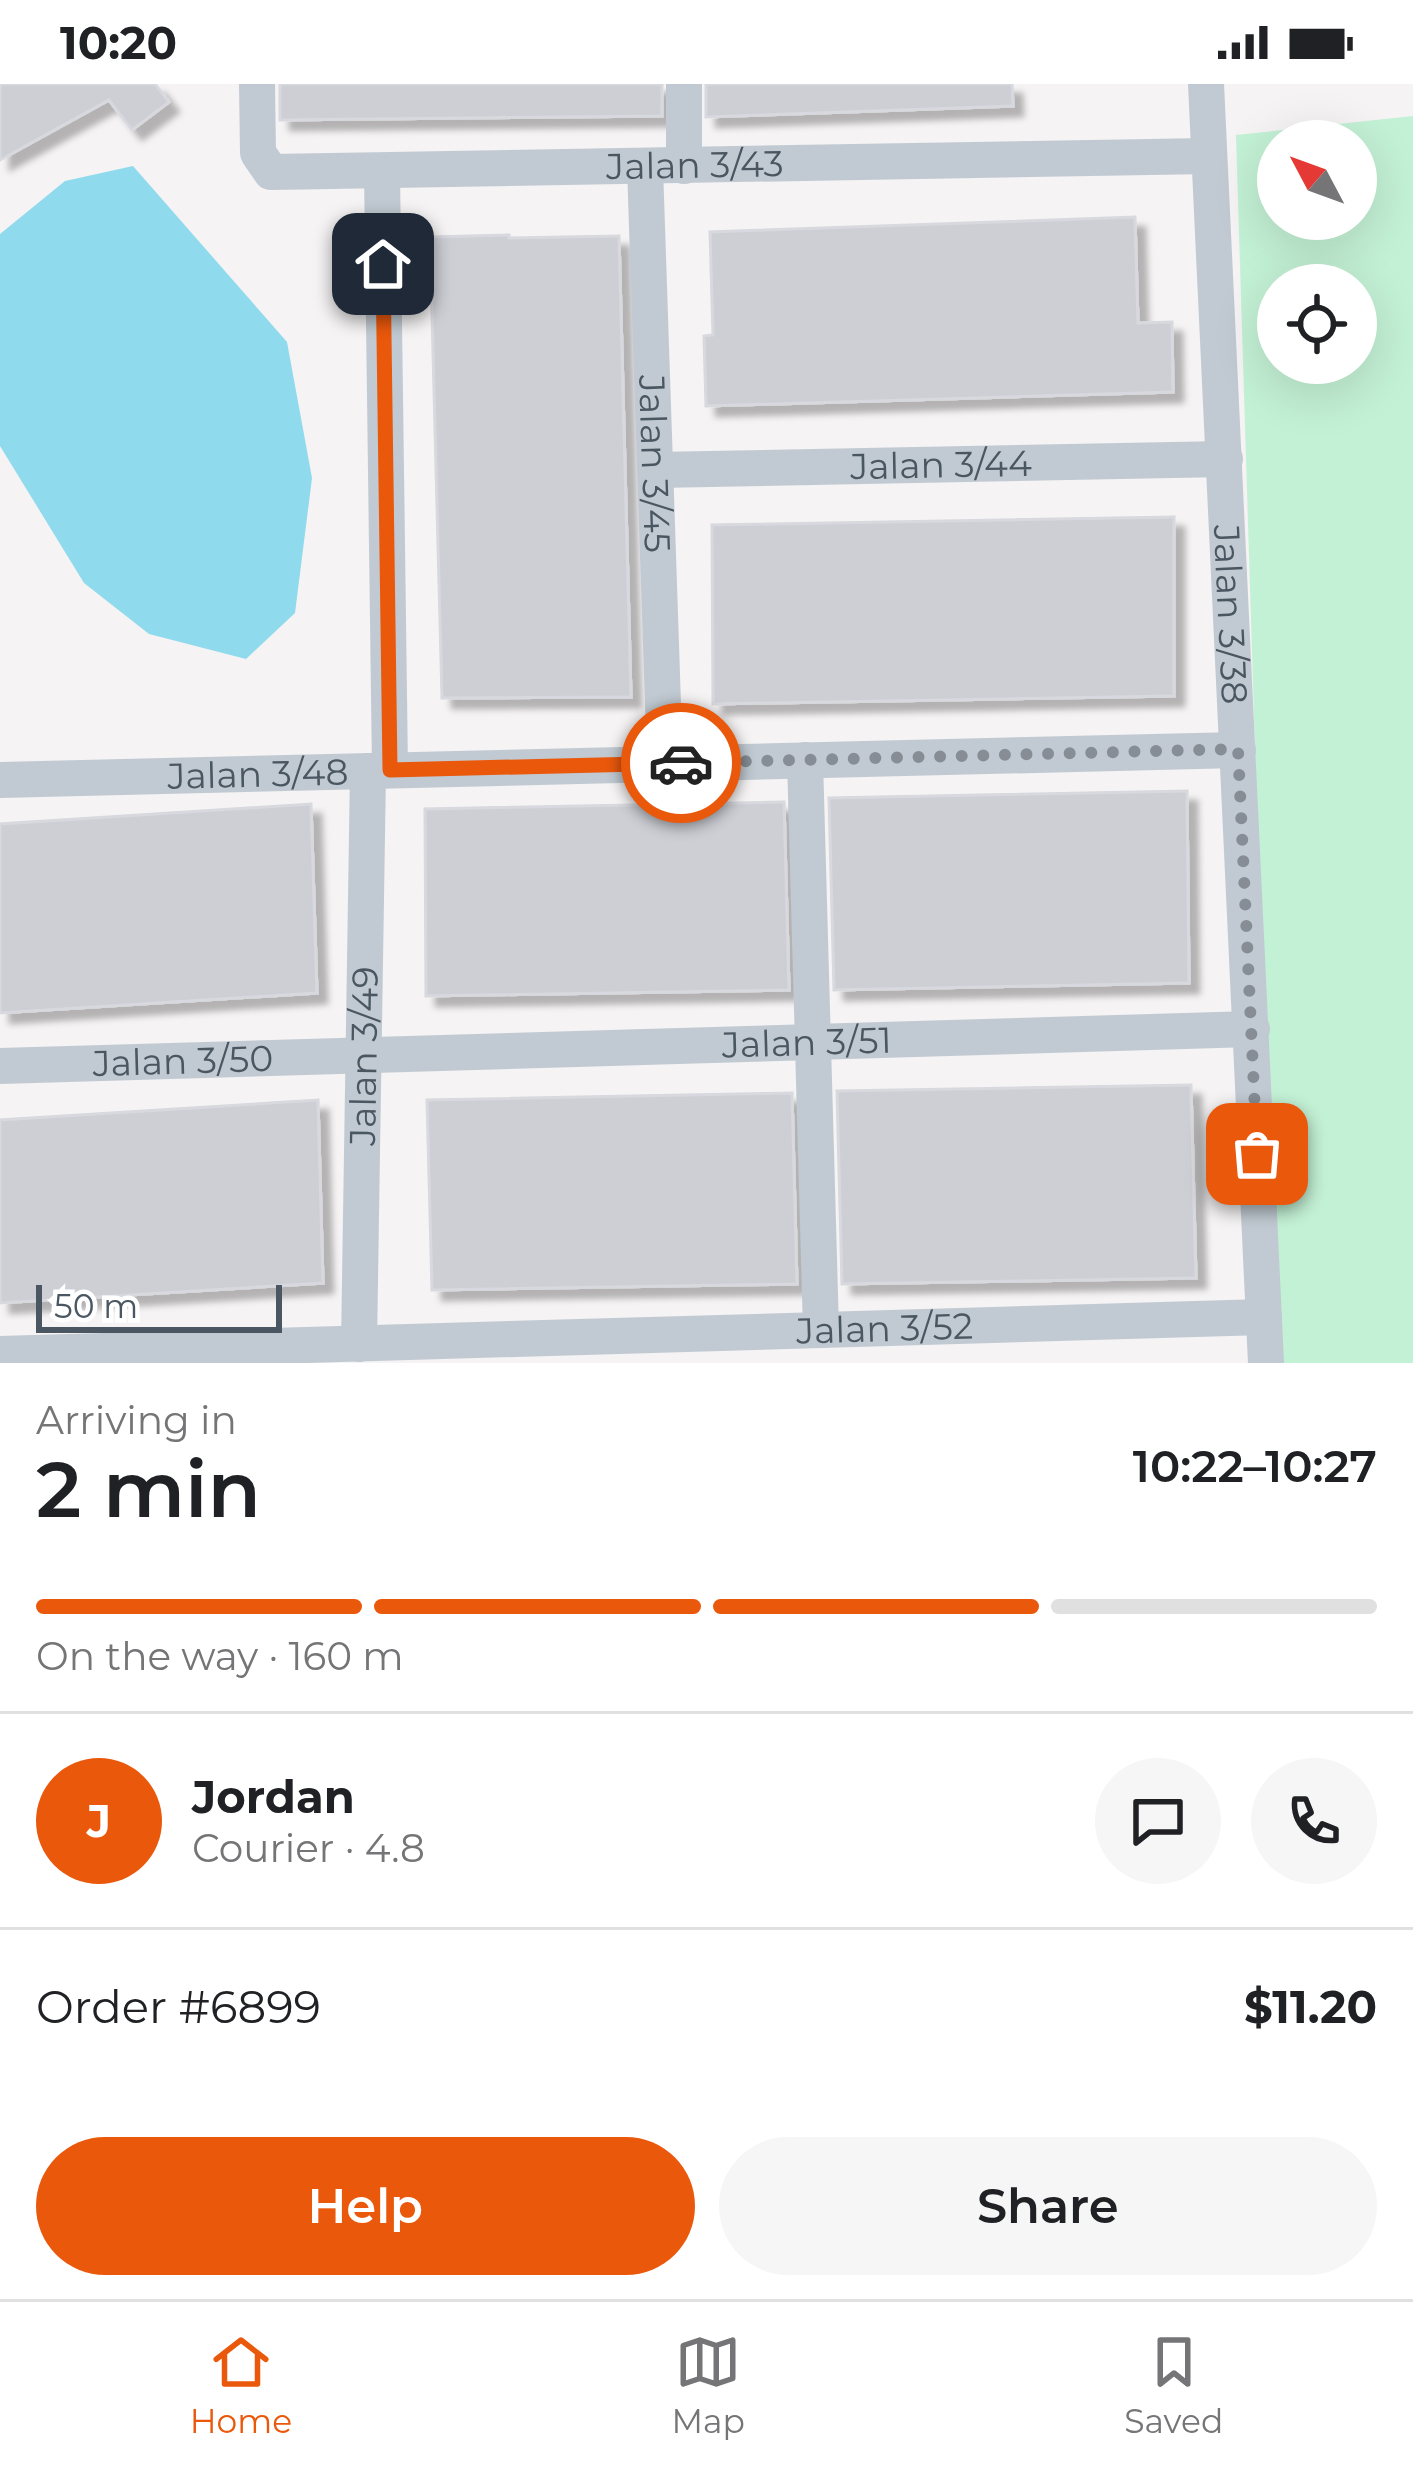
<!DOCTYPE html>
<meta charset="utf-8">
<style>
body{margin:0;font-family:Montserrat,sans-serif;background:#f6f6f6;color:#202124;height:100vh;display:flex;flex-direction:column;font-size:45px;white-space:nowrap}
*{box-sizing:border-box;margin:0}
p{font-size:39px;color:#757577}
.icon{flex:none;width:66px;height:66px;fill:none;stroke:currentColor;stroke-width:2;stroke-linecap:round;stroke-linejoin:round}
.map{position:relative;height:1279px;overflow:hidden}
.panel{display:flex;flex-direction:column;background:#fff;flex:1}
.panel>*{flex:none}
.needle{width:78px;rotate:311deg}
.buttons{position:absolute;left:1257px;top:36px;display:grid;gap:24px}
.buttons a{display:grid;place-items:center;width:120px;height:120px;border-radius:50%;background:#fff;box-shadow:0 12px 48px #0002;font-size:60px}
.scale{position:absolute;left:36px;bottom:30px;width:246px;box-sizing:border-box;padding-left:12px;border:6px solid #4a5661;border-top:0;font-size:33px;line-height:42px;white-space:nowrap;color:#4a5661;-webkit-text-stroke:9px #fff;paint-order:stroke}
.pin{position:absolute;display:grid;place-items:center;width:102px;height:102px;color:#fff;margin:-51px;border-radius:24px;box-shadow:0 6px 18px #0006}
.courier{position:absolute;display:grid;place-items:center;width:120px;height:120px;margin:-60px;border:9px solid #ea580c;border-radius:50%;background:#fff;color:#222;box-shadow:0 3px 15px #0007}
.headline em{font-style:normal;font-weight:600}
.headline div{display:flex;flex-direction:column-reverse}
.headline{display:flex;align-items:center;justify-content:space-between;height:204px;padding:0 36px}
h1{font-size:78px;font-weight:600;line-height:90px}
.bar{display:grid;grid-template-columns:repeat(4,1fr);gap:18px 12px;align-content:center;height:144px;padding:0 36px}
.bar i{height:15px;border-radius:9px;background:#e0e0e0}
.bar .current{background:#ea580c}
.bar p{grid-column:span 4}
.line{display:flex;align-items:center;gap:30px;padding:0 36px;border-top:3px solid #e0e0e0}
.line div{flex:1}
.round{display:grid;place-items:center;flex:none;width:126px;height:126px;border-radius:63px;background:#f6f6f6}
.primary-button{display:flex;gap:24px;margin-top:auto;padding:24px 36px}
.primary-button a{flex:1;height:138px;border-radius:72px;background:#ea580c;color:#fff;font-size:48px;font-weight:600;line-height:138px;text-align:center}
.primary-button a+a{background:#f6f6f6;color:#202124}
.status{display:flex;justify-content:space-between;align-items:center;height:84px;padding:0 60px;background:#fff;direction:ltr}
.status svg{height:33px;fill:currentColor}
.menu{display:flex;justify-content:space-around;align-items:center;height:168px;border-top:3px solid #e0e0e0;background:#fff;font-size:33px;color:#757577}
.menu a{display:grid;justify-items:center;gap:6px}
.menu .current{color:#ea580c}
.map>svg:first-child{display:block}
</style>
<div class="status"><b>10:20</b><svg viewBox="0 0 49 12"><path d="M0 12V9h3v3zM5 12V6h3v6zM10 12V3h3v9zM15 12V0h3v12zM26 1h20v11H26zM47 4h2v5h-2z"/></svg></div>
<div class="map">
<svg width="1413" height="1279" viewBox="0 0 1413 1279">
<defs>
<filter id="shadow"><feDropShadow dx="10" dy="10" stdDeviation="3" flood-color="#0004"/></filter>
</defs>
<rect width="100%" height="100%" fill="#f5f3f3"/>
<path fill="#c3f1d5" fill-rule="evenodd" d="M 1413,32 L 1413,1279 L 1274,1279 L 1236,51 ZM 1278,57 L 1356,57 L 1356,135 L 1278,135 ZM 1278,201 L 1356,201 L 1356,279 L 1278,279 Z"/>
<polygon fill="#90daee" points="133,82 287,258 312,394 295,529 246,575 149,550 84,499 0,362 0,150 65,97"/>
<g fill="#cdcfd5" stroke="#d7d9de" stroke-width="3" filter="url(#shadow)">
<polygon points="0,0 155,0 169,18 132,46 109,16 0,76"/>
<polygon points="280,0 662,0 662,32 280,36"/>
<polygon points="706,0 1012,0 1013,22 706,33"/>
<polygon points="1135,133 1138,239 1172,238 1173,308 706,322 704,252 713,251 710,148"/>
<polygon points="509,151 509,154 619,152 631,613 442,614 430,153"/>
<polygon points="1174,433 1174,612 713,620 712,441"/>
<polygon points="1187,707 1189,899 834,906 829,714"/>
<polygon points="784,718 789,906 426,912 425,725"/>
<polygon points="311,720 317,909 0,929 0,740"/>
<polygon points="1191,1001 1196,1194 842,1200 837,1007"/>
<polygon points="792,1009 797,1200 432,1206 427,1016"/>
<polygon points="318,1016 323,1199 0,1219 0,1036"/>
</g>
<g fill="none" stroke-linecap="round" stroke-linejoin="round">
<g stroke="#c1cad2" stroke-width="36">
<path id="s1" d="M 257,0 L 258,69 L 271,88 L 1209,72"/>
<polyline points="684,0 684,82"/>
<path id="s2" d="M 1206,0 L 1266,1279"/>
<path id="s3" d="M 645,83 L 665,680"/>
<polyline points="382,88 390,686"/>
<path id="s4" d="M 656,386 L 1225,375"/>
<polyline points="805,676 821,1246"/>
<path id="s5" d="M 0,696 L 1238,666"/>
<path id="s6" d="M 0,982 L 1252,945"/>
<path id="s7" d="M 359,1260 L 368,687"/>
<path id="s8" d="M 0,1270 L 1264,1233"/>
</g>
</g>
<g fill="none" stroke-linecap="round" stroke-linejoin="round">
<polyline stroke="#868d94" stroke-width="12" stroke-dasharray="0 21.6" points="681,679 1238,665 1257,1070"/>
<polyline stroke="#ea580c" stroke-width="15" points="383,180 390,686 681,679"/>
</g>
<g text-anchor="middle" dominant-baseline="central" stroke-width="10" stroke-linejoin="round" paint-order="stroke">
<g font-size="36" fill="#4a5661" stroke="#fff">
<text stroke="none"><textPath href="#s1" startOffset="516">Jalan 3/43</textPath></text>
<text stroke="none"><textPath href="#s3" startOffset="297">Jalan 3/45</textPath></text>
<text stroke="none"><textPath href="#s4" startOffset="285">Jalan 3/44</textPath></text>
<text stroke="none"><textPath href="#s2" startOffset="531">Jalan 3/38</textPath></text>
<text stroke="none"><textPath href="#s5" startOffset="258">Jalan 3/48</textPath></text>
<text stroke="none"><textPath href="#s6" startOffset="807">Jalan 3/51</textPath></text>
<text stroke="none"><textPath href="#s7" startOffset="288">Jalan 3/49</textPath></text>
<text stroke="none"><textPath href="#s6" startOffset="183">Jalan 3/50</textPath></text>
<text stroke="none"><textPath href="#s8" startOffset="885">Jalan 3/52</textPath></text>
</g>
</g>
</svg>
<div class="buttons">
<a><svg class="needle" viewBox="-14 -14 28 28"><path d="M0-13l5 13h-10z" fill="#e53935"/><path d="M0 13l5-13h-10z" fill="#757577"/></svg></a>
<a><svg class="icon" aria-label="locate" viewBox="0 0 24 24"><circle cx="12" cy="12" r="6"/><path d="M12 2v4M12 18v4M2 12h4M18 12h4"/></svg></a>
</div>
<div class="scale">50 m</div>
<div class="pin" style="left:1257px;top:1070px;background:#ea580c"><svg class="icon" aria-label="bag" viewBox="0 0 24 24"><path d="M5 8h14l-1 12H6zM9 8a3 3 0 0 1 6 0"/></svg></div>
<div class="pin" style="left:383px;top:180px;background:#1f2937"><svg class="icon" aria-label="home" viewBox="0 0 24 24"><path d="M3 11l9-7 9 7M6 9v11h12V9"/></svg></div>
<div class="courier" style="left:681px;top:679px"><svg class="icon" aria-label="car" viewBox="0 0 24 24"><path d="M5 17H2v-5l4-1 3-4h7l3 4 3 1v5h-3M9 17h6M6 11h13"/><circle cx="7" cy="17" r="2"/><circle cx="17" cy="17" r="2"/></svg></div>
</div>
<section class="panel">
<div class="headline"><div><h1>2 min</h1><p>Arriving in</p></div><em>10:22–10:27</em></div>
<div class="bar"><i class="current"></i><i class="current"></i><i class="current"></i><i></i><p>On the way · 160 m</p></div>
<div class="line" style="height:216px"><b class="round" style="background:#ea580c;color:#fff">J</b><div><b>Jordan</b><p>Courier · 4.8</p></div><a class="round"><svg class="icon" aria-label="chat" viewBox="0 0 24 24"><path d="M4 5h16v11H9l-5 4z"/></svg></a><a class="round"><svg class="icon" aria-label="phone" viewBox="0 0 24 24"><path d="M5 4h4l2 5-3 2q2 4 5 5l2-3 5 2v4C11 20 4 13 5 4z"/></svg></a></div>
<div class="line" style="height:156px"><div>Order #6899</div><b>$11.20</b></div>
<div class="primary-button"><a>Help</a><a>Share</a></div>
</section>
<nav class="menu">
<a class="current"><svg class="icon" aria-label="home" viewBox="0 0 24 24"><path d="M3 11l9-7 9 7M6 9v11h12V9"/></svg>Home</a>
<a><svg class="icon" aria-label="map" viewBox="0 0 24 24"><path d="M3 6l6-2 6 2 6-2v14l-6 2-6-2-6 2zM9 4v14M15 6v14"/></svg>Map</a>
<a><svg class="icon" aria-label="saved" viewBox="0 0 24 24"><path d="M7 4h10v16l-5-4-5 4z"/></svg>Saved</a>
</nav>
